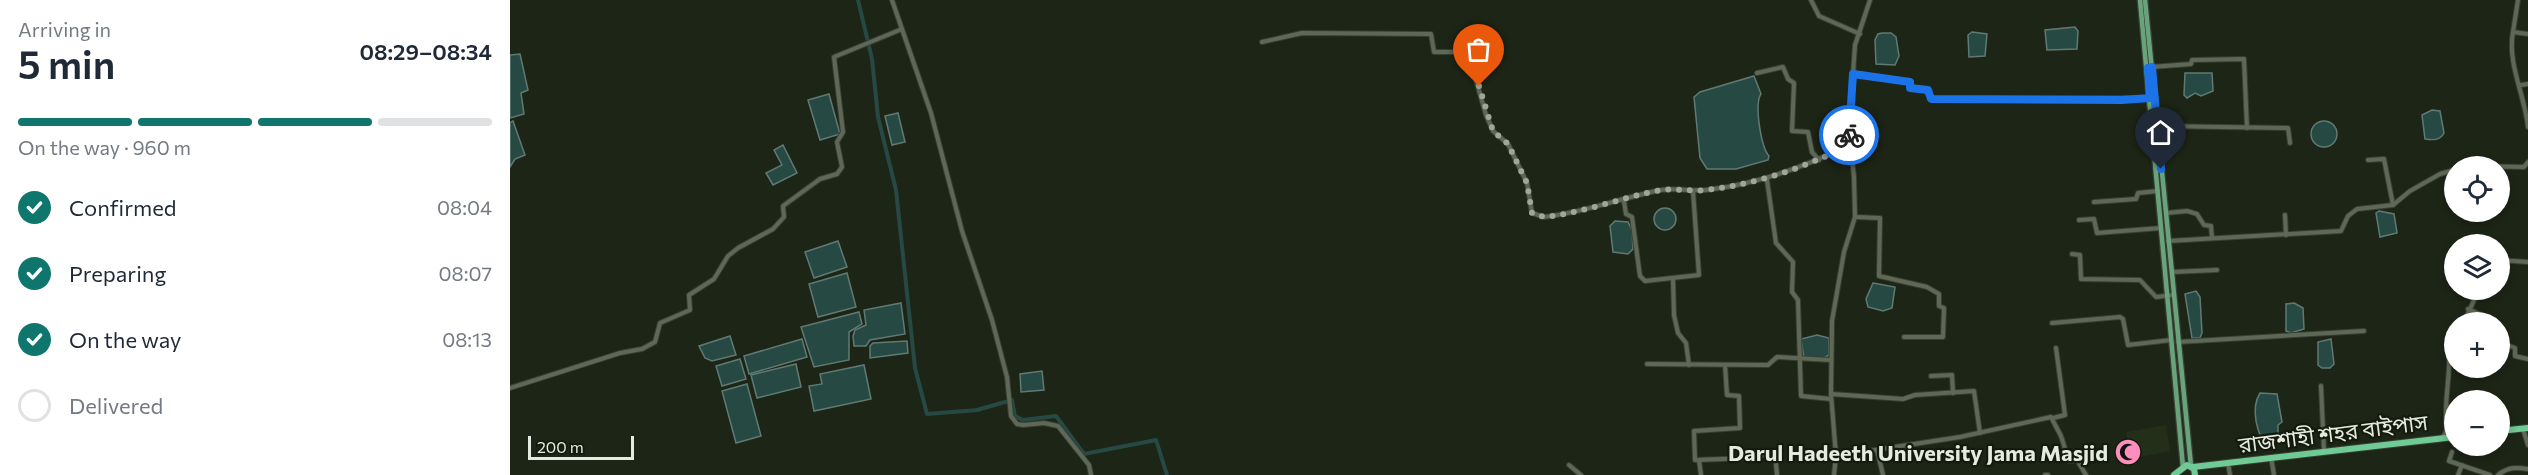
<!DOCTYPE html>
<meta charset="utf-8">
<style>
body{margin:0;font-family:Commissioner,"Noto Sans Bengali",sans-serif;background:#f2f2f3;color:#1f2937;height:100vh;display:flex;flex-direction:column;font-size:22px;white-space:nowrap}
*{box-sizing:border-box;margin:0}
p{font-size:20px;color:#747a83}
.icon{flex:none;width:33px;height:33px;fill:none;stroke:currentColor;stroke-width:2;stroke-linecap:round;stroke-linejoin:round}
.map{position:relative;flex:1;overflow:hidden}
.sheet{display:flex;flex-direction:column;background:#fff;width:510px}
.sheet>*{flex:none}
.fabs{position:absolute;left:1934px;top:156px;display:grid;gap:12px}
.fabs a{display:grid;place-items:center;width:66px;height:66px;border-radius:50%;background:#fff;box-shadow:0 3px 9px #0003;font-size:30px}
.scale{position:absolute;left:18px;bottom:15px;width:106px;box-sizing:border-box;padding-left:6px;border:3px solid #e6ebe1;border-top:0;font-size:16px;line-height:21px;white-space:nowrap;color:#e6ebe1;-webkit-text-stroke:4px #141b0c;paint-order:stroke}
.pin{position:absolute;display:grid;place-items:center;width:51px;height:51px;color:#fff;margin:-62px -26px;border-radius:50% 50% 50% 0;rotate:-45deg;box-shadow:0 0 6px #0007}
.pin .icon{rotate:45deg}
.courier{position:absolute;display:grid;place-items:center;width:60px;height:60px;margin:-30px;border:4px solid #1a73e8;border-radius:50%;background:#fff;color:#222;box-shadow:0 2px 8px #0007}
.overview em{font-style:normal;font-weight:600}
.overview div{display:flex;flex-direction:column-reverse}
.overview{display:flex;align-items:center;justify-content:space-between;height:102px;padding:0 18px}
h1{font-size:39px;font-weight:600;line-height:45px}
.bar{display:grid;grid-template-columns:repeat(4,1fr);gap:9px 6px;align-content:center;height:72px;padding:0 18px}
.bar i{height:8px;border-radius:4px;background:#e0e1e3}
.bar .on{background:#0f766e}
.bar p{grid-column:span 4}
ol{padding:0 18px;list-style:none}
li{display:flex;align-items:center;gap:18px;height:66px}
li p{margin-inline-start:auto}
li .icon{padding:6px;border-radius:50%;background:#0f766e;color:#fff;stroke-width:4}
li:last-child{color:#747a83}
li i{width:33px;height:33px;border:3px solid #e0e1e3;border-radius:50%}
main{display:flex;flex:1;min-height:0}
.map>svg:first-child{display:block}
</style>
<main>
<section class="sheet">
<div class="overview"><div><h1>5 min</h1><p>Arriving in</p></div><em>08:29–08:34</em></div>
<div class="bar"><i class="on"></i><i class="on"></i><i class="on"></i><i></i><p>On the way · 960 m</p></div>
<ol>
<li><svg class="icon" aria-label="check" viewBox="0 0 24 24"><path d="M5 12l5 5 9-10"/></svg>Confirmed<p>08:04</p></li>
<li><svg class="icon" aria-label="check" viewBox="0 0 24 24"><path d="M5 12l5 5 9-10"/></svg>Preparing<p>08:07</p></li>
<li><svg class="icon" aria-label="check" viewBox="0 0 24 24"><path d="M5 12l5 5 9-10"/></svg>On the way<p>08:13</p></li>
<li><i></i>Delivered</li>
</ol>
</section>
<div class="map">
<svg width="2018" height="475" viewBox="0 0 2018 475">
<rect width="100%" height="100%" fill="#1d2516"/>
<polygon fill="#242f19" points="1656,425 1660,451 1620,459 1616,432"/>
<g fill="#274944" stroke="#607a73" stroke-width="1.5">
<polygon points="1565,27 1568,31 1567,49 1537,50 1535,30"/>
<polygon points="1462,32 1477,34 1475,56 1459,57 1458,35"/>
<polygon points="1372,33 1381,33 1386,37 1389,56 1385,65 1366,64 1365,40 1368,34"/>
<polygon points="10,54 18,90 11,93 14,114 0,118 0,55"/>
<polygon points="1675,73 1702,73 1703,91 1691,96 1685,93 1677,98 1674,95"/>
<path d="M 1244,76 L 1251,94 C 1244,104 1251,147 1259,156 L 1258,160 L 1226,169 L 1197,169 L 1190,158 L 1184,97 L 1190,92 Z"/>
<polygon points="319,94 330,134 310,140 298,100"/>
<path d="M 1922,110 L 1930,111 L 1934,133 C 1930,141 1922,140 1915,139 L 1912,115 Z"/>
<polygon points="388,113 395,142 382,145 375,116"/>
<circle cx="1814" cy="134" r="13"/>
<polygon points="3,121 15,155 5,159 0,167 0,123"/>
<polygon points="273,145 287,173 263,185 256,173 272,165 264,150"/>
<circle cx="1155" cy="219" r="11"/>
<polygon points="1869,211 1884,214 1887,233 1870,237 1866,213"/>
<polygon points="1105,221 1118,222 1122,230 1123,249 1118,254 1103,252 1100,226"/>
<polygon points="328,241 337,267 304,278 295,252"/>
<polygon points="337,273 346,307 308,317 299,284"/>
<polygon points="1363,283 1385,287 1382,308 1373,311 1358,307 1356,299"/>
<polygon points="1686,291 1690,297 1692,333 1690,338 1682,338 1675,294"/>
<polygon points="391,303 395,334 360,340 356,346 344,346 343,336 345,330 356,325 354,310"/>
<polygon points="1784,303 1793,308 1794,329 1781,333 1776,331 1776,304"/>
<polygon points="349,312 352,324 339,332 339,360 304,367 291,327"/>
<polygon points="1307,335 1319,338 1319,355 1314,358 1294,358 1291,339"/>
<polygon points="220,336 226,355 202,361 195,358 189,346"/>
<polygon points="292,339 297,357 239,374 234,356"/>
<polygon points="1821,339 1824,364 1820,368 1812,368 1808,365 1808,342"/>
<polygon points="397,341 398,353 360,358 360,346 363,343"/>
<polygon points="230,359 236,379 212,386 206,366"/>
<polygon points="286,364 291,387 247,398 241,375"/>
<polygon points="354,365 361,399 304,411 299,386 312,384 310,374"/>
<polygon points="532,371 534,390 511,392 510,374"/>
<polygon points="237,384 251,436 226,443 212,391"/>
<path d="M 1750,393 L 1767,394 L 1772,422 L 1768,425 L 1768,435 L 1763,448 L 1758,448 C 1747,435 1740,409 1750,393 Z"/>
</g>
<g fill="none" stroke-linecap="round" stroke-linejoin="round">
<g stroke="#274944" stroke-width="4">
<polyline points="348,0 362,59 368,117 386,190 405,368 417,414 468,410"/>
<polyline points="467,410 502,400 505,416 513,420 546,416 574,454 646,440 657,475"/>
</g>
<defs>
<g id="minor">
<polyline points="382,0 421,113 452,231 482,320 497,377 501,416 507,424 513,425 534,423 548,426 579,465 581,475"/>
<polyline points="1301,0 1309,16 1350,34"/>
<polyline points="2008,0 2003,32 2018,34"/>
<path d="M 2003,32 C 1997,63 2015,96 2018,127"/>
<path d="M 752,42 L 792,33 L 921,34 L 924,52 L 958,52 L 976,115 L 983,131 L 998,144 L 1017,183 L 1022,213 L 1034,217 C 1072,213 1108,199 1146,191 C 1163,186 1178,192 1196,190 C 1248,184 1293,168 1339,145"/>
<polyline points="1641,67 1681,64 1682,60 1734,59 1737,128"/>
<polyline points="1247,73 1273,67 1278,79 1284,83 1282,131 1298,132 1302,152 1309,160"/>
<path d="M 1343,73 L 1400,82 L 1400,88 C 1413,88 1416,87 1421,99 L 1639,98"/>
<polyline points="2011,85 2018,84"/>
<polyline points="1647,126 1778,128 1780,143"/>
<polyline points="1858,160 1874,159 1883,205"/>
<polyline points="1963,166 2014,167 2018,162"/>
<polyline points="1257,180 1266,243 1283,262 1282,292 1288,300 1291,396 1321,399"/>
<polyline points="1114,201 1116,214 1122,217 1130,276 1135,281 1189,275 1183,191"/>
<polyline points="1584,202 1626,199 1628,193 1648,191"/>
<polyline points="1656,213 1677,211 1687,214 1694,225 1701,226 1702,238"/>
<polyline points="1775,215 1776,235"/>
<polyline points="1345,217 1370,218 1369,276 1417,287 1429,294 1429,306 1434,308 1433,337 1394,337"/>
<polyline points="1569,220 1584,219 1587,233 1651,228"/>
<polyline points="1658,241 1831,231 1838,216 1847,209 1883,205 1900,191 1930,174 1944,170"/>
<polyline points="1562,254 1570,255 1571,279 1630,280 1646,297 1663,295"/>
<polyline points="1989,260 2018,262"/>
<polyline points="1662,272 1707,270"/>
<polyline points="1163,278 1164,315 1168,333 1176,343 1179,365"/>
<polyline points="1958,309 1985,321 1984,322"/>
<path d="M 1956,322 C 1957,309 1966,302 1967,290"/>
<polyline points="1542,323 1610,317 1613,319 1618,345 1661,340"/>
<polyline points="1668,342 1854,331"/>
<polyline points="1989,342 2005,348 2005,356 2018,359"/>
<polyline points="1137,364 1258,365 1267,357 1320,360"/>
<polyline points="1215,365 1217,395 1229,396 1230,428 1184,431 1185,460 1240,458 1265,453 1267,475"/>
<polyline points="1421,376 1442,375 1443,393"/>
<polyline points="1811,386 1814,451"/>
<polyline points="0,388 110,353 132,349 145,342 150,323 180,310 179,295 204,279 218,256 228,248 263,229 274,217 273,206 310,179 327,174 332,167 327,142 333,132 324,57 392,29"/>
<polyline points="1321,394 1393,399 1405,395 1464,391 1470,433"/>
<polyline points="1543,418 1555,415 1546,348"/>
<polyline points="2013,429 2018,445"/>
<path d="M 1933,437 L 1937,430 C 1933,405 1940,382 1939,357 L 1944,355"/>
<polyline points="1367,450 1373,475"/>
<polyline points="1942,452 1939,461 1980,475"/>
<polyline points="1326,456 1450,437 1541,417 1551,436 1559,461 1567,460 1576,475"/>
<polyline points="1761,457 1764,475"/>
<polyline points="1189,460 1191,475"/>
<polyline points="1718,463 1720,475"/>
<polyline points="1059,465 1071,475"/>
<polyline points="1324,475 1326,456 1321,394 1322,321 1334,252 1345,217 1344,177 1339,132 1345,45 1360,0"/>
<polyline points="1535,475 1538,475"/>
<polyline points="1948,475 1952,465"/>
<path d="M 1988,475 C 1998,467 2005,467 2018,469"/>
</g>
<g id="major">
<polyline points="1630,0 1673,467"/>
<polyline points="1635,0 1681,466"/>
</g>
<g id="highway">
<polyline points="1989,431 2018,428"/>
<polyline points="1683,467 1944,437"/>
<polyline points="1664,475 1677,465 1684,469 1685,475"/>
</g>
</defs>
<use href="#minor" stroke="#383f33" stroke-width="6"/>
<use href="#major" stroke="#383f33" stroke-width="7"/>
<use href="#highway" stroke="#383f33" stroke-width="8"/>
<use href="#minor" stroke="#5f6856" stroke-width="4"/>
<use href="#major" stroke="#69a37c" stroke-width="4.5"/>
<use href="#highway" stroke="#6fca96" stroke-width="6"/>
</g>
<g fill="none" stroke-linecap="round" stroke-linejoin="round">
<path stroke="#a0a69a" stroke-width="6" stroke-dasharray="0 10.8" d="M 969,86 L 983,131 L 998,144 L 1017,183 L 1022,213 L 1034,217 C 1072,213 1108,199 1146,191 C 1163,187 1178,192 1196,190 C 1248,184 1293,168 1340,145 L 1339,135"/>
<polyline stroke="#1a73e8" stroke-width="8" points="1339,135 1343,74 1400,82 1400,88 1418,90 1421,99 1612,100 1640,98 1638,68 1642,67 1651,169"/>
</g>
<defs>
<symbol id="mosque-disc" viewBox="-11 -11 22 22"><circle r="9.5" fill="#fe8ebb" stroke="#141b0c"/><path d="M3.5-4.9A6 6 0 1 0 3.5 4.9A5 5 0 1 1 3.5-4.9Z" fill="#111"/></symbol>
</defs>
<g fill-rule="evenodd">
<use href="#mosque-disc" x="1603" y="437" width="30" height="30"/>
</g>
<g text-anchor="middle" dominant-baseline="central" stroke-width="4.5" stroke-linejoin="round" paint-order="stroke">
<g font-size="22" fill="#e6ebe1" stroke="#141b0c">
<text transform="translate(1823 433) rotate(-7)">রাজশাহী শহর বাইপাস</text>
</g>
<g font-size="22" font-weight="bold" fill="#e6ebe1" stroke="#141b0c" text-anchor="end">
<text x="1598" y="452">Darul Hadeeth University Jama Masjid</text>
</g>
</g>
</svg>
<div class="fabs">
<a><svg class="icon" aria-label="locate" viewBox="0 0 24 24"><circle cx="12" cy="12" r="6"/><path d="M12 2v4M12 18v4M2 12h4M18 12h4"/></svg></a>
<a><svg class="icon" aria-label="layers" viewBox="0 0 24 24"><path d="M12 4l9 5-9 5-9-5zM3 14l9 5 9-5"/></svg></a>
<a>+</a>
<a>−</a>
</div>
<div class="scale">200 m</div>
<div class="pin" style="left:969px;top:86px;background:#ea580c"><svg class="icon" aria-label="bag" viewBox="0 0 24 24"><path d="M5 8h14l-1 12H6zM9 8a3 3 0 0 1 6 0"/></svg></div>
<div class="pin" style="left:1651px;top:169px;background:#1f2937"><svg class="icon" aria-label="home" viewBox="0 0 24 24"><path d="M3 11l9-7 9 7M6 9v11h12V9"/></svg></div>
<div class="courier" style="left:1339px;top:135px"><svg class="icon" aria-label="bike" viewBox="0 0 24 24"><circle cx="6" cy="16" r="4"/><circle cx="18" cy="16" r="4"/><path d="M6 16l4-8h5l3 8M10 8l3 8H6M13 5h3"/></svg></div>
</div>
</main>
